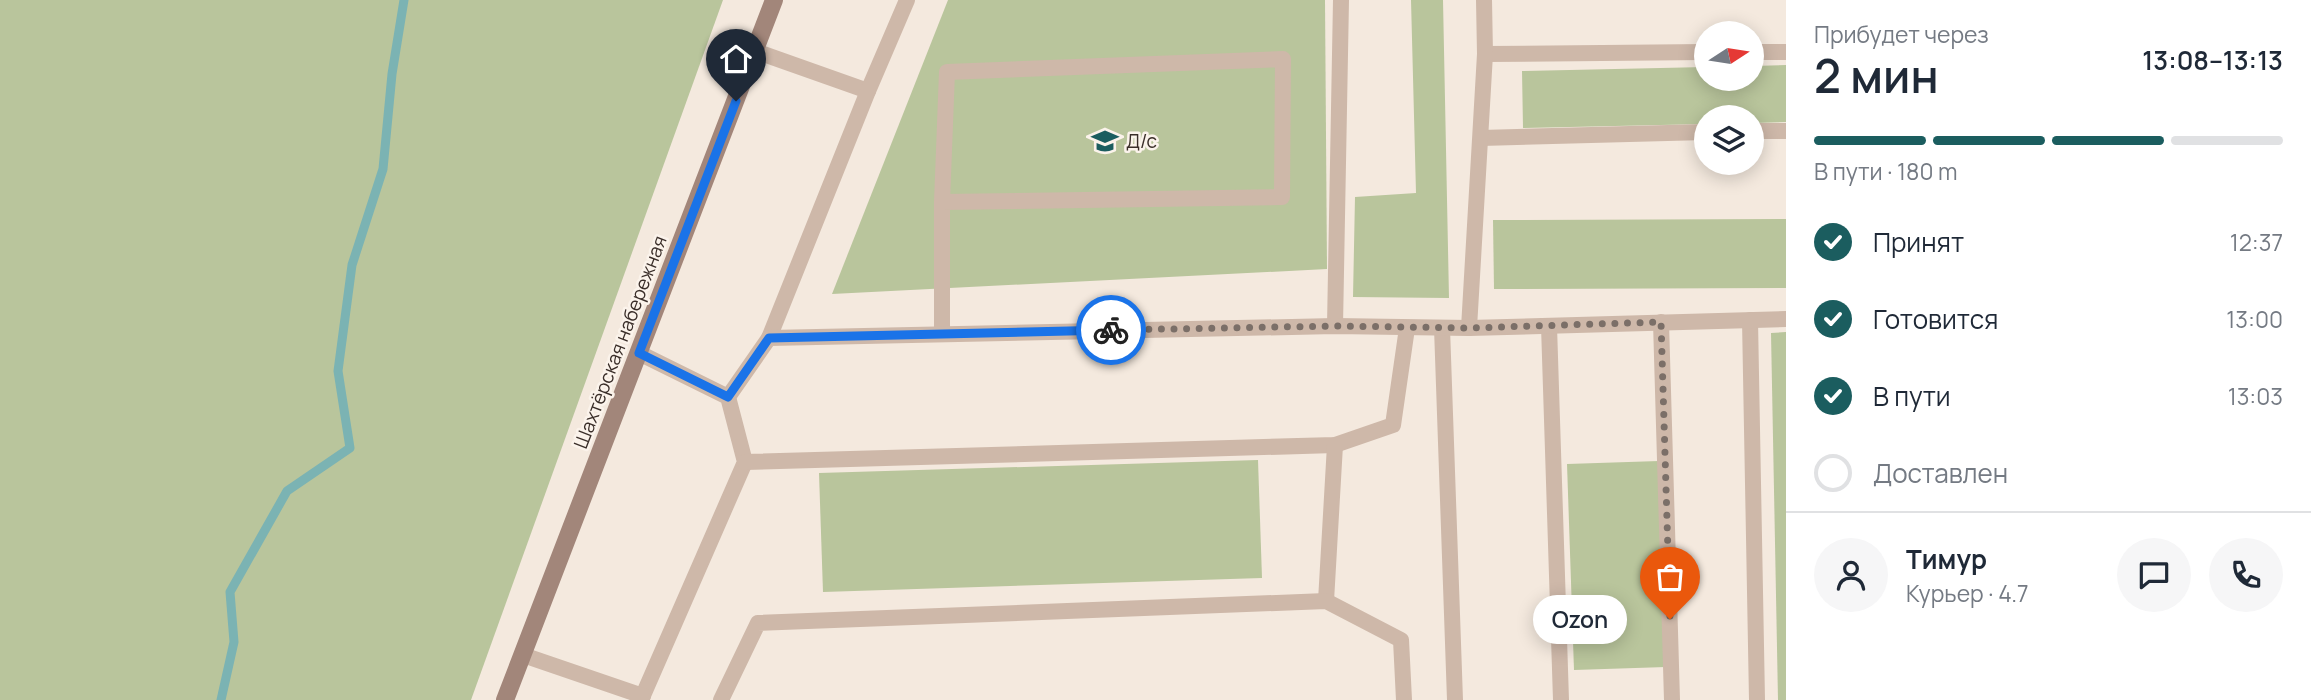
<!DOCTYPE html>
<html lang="ru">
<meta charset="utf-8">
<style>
body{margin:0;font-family:Manrope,sans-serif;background:#f6f6f7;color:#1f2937;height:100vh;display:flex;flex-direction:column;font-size:26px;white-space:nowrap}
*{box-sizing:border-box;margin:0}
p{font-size:23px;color:#747a83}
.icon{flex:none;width:38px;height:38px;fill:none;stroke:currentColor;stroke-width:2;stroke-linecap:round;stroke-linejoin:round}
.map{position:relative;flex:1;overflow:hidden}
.side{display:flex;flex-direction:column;background:#fff;width:525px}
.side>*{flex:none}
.needle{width:46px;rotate:78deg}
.controls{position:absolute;left:1694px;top:21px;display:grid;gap:14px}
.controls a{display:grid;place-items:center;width:70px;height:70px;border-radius:50%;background:#fff;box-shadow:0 4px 18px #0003;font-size:35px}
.pin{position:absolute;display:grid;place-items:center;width:60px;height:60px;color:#fff;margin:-72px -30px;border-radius:50% 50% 50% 0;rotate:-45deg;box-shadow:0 0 7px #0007}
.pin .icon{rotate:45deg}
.courier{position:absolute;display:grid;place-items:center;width:70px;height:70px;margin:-35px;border:5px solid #1a73e8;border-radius:50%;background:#fff;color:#222;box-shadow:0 2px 9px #0007}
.bubble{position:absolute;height:49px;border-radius:24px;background:#fff;box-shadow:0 4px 18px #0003;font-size:23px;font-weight:600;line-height:49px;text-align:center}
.head em{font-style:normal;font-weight:600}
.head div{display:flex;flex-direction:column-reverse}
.head{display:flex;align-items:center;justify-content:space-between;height:119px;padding:0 28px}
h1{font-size:46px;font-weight:600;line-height:52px}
.bar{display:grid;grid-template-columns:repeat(4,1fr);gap:10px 7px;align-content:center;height:84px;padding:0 28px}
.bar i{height:9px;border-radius:5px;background:#e0e1e3}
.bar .active{background:#1b5d5f}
.bar p{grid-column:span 4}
.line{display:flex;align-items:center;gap:18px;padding:0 28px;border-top:2px solid #e0e1e3}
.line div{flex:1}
.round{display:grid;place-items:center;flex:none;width:74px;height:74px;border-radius:37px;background:#f6f6f7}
ol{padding:0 28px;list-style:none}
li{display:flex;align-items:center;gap:21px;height:77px}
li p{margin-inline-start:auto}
li .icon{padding:7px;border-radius:50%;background:#1b5d5f;color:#fff;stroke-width:4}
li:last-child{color:#747a83}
li i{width:38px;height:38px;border:4px solid #e0e1e3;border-radius:50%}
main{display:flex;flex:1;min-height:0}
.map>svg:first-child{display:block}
</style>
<main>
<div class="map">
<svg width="1786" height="700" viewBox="0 0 1786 700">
<rect width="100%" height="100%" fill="#f4e9de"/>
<g fill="#b9c59c">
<polygon points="0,0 723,0 471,700 0,700"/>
<polygon points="948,0 1325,0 1327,269 832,294"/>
<polygon points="1411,0 1443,0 1449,298 1353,297 1355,197 1416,193"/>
<polygon points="1786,65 1786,122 1752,123 1752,117 1706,117 1706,124 1523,128 1522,71 1706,67 1706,79 1752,79 1752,66"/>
<polygon points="1786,219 1786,288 1494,289 1493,220"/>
<polygon points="1786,332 1786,700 1778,700 1771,333"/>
<polygon points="1258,460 1262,578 823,592 819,473"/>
<polygon points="1659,461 1666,667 1574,670 1567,464"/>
</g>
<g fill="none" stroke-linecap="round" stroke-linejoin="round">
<polyline stroke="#7bb3b3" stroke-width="9" points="221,700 234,642 230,592 287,491 350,448 338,371 352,265 383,169 392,74 404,0"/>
<g stroke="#ceb8a9" stroke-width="16">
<polyline points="755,51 868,91"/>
<polyline points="1752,52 1786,52"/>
<polyline points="1485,54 1706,52"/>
<polyline points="1752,131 1786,131"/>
<polyline points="1481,138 1706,132"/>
<polyline points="942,202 1282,197 1283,59 947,72 942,202 942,334"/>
<polyline points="1750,320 1757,700"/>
<polyline points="1661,322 1672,700"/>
<polyline points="1335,326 1341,0"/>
<polyline points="1549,326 1561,700"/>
<polyline points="1442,328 1455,700"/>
<polyline points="1469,328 1485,54 1484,0"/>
<polyline points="769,338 868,91 907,0"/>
<polyline points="639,353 728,397 745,462 641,700"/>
<polyline points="728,397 769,338 1335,326 1469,328 1786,319"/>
<polyline points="745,462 1335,445 1393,425 1407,328"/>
<polyline points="1326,601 1335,445"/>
<polyline points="523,655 643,696"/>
<polyline points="721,700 758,623 1326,601 1401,640 1404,700"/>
</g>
<polyline stroke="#a2867a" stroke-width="18" points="505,700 774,0"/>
</g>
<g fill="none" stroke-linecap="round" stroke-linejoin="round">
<polyline stroke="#7b6f68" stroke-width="7" stroke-dasharray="0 12.6" points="1111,330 1335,326 1469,328 1661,322 1670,619"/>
<polyline stroke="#1a73e8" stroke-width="9" points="736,101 639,353 728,397 769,338 1111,330"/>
</g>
<defs>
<symbol id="school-bare" viewBox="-9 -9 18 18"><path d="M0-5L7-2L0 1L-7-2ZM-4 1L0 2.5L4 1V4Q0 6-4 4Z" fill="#1b5d5f" stroke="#fbf3eb" stroke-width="2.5" paint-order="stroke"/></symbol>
</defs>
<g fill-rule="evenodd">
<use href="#school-bare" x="1086" y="122" width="38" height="38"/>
</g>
<g text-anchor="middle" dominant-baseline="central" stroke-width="5" stroke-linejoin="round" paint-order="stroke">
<g font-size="19" fill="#3a2e29" stroke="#fbf3eb" text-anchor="start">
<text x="1126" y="141">Д/с</text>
</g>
<g font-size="19" fill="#3a2e29" stroke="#fbf3eb">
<text transform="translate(620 342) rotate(-69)">Шахтёрская набережная</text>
</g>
</g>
</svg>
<div class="controls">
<a><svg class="needle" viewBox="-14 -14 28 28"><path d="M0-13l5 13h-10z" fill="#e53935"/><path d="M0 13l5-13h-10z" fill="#747a83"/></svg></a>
<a><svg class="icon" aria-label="layers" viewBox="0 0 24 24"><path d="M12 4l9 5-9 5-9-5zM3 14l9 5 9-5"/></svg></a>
</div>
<div class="pin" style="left:1670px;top:619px;background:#ea580c"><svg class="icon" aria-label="bag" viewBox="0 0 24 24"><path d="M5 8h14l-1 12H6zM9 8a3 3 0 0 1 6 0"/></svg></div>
<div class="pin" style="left:736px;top:101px;background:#1f2937"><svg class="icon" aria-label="home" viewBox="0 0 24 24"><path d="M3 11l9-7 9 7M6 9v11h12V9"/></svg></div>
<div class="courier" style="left:1111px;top:330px"><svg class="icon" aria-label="bike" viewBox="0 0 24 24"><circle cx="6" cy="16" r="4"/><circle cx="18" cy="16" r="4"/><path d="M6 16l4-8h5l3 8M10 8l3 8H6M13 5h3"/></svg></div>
<div class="bubble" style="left:1533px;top:595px;width:94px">Ozon</div>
</div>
<section class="side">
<div class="head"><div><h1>2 мин</h1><p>Прибудет через</p></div><em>13:08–13:13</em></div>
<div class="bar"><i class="active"></i><i class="active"></i><i class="active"></i><i></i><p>В пути · 180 m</p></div>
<ol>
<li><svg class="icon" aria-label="check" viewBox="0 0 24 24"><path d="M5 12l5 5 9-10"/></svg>Принят<p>12:37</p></li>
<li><svg class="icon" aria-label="check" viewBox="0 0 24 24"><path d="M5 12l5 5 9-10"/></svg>Готовится<p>13:00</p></li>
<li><svg class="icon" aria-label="check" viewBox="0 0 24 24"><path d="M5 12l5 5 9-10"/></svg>В пути<p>13:03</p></li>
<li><i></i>Доставлен</li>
</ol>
<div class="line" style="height:126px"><a class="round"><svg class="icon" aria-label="person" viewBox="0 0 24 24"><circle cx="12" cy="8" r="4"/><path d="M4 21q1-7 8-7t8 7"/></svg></a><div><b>Тимур</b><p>Курьер · 4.7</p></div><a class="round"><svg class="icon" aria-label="chat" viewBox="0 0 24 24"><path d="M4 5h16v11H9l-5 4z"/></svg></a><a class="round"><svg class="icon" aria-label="phone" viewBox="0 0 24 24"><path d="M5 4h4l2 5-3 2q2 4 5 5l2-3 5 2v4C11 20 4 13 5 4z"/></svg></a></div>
</section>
</main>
